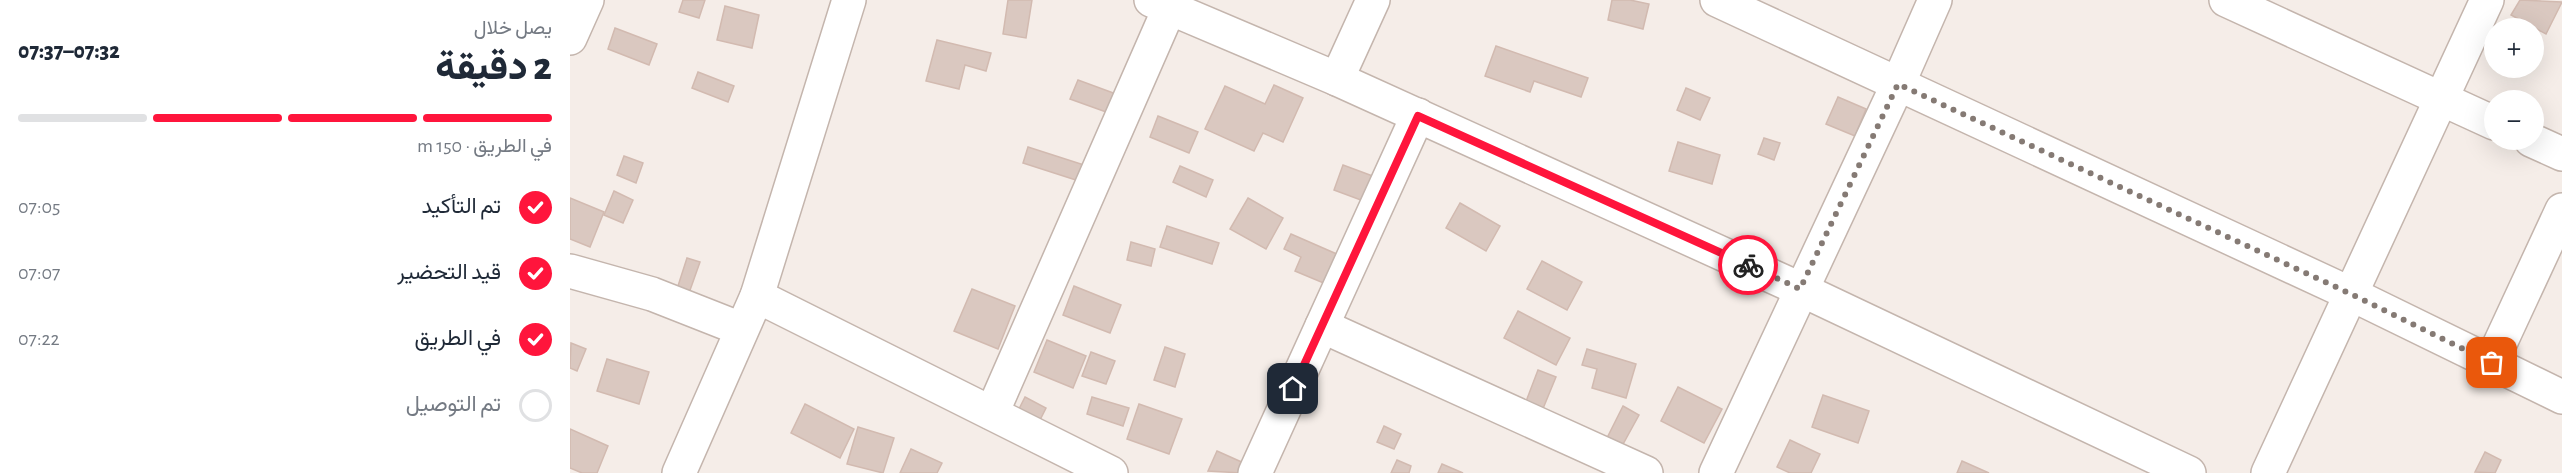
<!DOCTYPE html>
<html lang="ar">
<meta charset="utf-8">
<style>
body{margin:0;font-family:"Alegreya Sans",Vazirmatn,sans-serif;background:#f6f6f7;color:#1f2937;direction:rtl;height:100vh;display:flex;flex-direction:column;font-size:22px;white-space:nowrap}
*{box-sizing:border-box;margin:0}
p{font-size:20px;color:#747a83}
.icon{flex:none;width:33px;height:33px;fill:none;stroke:currentColor;stroke-width:2;stroke-linecap:round;stroke-linejoin:round}
.map{position:relative;flex:1;overflow:hidden;direction:ltr}
.drawer{display:flex;flex-direction:column;background:#fff;width:570px}
.drawer>*{flex:none}
.tools{position:absolute;left:1914px;top:18px;display:grid;gap:12px}
.tools a{display:grid;place-items:center;width:60px;height:60px;border-radius:50%;background:#fff;box-shadow:0 6px 24px #0002;font-size:30px}
.pin{position:absolute;display:grid;place-items:center;width:51px;height:51px;color:#fff;margin:-26px;border-radius:12px;box-shadow:0 3px 9px #0006}
.courier{position:absolute;display:grid;place-items:center;width:60px;height:60px;margin:-30px;border:4px solid #ff153c;border-radius:50%;background:#fff;color:#222;box-shadow:0 2px 8px #0007}
.headline em{font-style:normal;font-weight:800}
.headline div{display:flex;flex-direction:column-reverse}
.headline{display:flex;align-items:center;justify-content:space-between;height:102px;padding:0 18px}
h1{font-size:39px;font-weight:800;line-height:45px}
.bar{display:grid;grid-template-columns:repeat(4,1fr);gap:9px 6px;align-content:center;height:72px;padding:0 18px}
.bar i{height:8px;border-radius:4px;background:#e0e1e3}
.bar .on{background:#ff153c}
.bar p{grid-column:span 4}
ol{padding:0 18px;list-style:none}
li{display:flex;align-items:center;gap:18px;height:66px}
li p{margin-inline-start:auto}
li .icon{padding:6px;border-radius:50%;background:#ff153c;color:#fff;stroke-width:4}
li:last-child{color:#747a83}
li i{width:33px;height:33px;border:3px solid #e0e1e3;border-radius:50%}
main{display:flex;flex:1;min-height:0}
.map>svg:first-child{display:block}
</style>
<main>
<div class="map">
<svg width="1992" height="473" viewBox="0 0 1992 473">
<rect width="100%" height="100%" fill="#f5ede8"/>
<g fill="#dac8c0" stroke="#d2bab0" stroke-width="1.5">
<polygon points="113,0 135,0 129,18 109,12"/>
<polygon points="438,0 462,0 456,38 433,34"/>
<polygon points="1042,0 1060,0 1079,4 1073,29 1038,20"/>
<polygon points="1950,0 1992,2 1976,34 1941,15"/>
<polygon points="155,6 189,15 182,48 147,40"/>
<polygon points="45,28 87,44 79,65 38,49"/>
<polygon points="367,40 421,53 416,71 395,65 389,89 356,81"/>
<polygon points="926,46 1018,78 1011,97 964,81 960,92 915,76"/>
<polygon points="128,72 164,86 158,102 122,88"/>
<polygon points="508,80 546,94 539,113 500,99"/>
<polygon points="704,85 733,98 713,142 693,133 684,151 635,129 655,86 695,104"/>
<polygon points="1116,88 1140,98 1130,120 1107,110"/>
<polygon points="1268,97 1296,109 1285,136 1256,124"/>
<polygon points="588,116 628,132 619,153 580,137"/>
<polygon points="1194,138 1210,143 1204,160 1188,154"/>
<polygon points="1108,142 1150,155 1142,184 1099,171"/>
<polygon points="458,147 514,165 509,181 453,163"/>
<polygon points="54,156 73,163 66,183 47,175"/>
<polygon points="773,165 808,178 799,203 764,190"/>
<polygon points="610,166 643,180 636,197 603,182"/>
<polygon points="44,191 63,200 53,223 34,215"/>
<polygon points="0,198 34,212 20,247 0,239"/>
<polygon points="678,198 713,218 696,249 660,229"/>
<polygon points="890,203 930,226 916,251 876,228"/>
<polygon points="597,226 649,243 642,264 590,247"/>
<polygon points="721,234 769,255 756,284 725,271 731,257 714,249"/>
<polygon points="561,242 585,249 581,266 557,260"/>
<polygon points="117,258 130,262 119,293 107,289"/>
<polygon points="972,261 1012,282 997,310 957,289"/>
<polygon points="504,286 551,305 540,333 493,315"/>
<polygon points="402,289 445,306 428,349 384,331"/>
<polygon points="948,311 1000,338 986,365 934,338"/>
<polygon points="477,340 516,356 503,388 464,372"/>
<polygon points="1,343 16,349 7,371 0,368"/>
<polygon points="595,347 615,354 605,387 584,380"/>
<polygon points="1017,349 1066,364 1056,398 1022,388 1027,369 1012,365"/>
<polygon points="521,352 545,361 536,384 512,376"/>
<polygon points="37,359 79,372 69,404 27,391"/>
<polygon points="968,370 986,377 972,411 955,404"/>
<polygon points="1108,387 1152,409 1134,443 1091,421"/>
<polygon points="1253,395 1299,411 1288,443 1242,427"/>
<polygon points="455,397 476,408 470,420 449,409"/>
<polygon points="522,397 559,408 553,426 517,414"/>
<polygon points="235,404 284,429 270,458 221,433"/>
<polygon points="569,404 612,419 599,454 557,439"/>
<polygon points="1053,406 1069,415 1052,446 1037,438"/>
<polygon points="814,426 831,434 824,449 807,442"/>
<polygon points="288,427 324,438 313,473 277,464"/>
<polygon points="0,429 38,446 27,473 12,473 0,468"/>
<polygon points="1220,440 1250,454 1241,473 1220,473 1207,467"/>
<polygon points="341,449 372,463 367,473 330,473"/>
<polygon points="647,451 676,464 672,473 638,471"/>
<polygon points="1915,452 1931,460 1925,473 1905,472"/>
<polygon points="827,460 841,466 839,473 821,473"/>
<polygon points="1392,461 1419,473 1387,473"/>
<polygon points="872,464 893,473 868,473"/>
</g>
<g fill="none" stroke-linecap="round" stroke-linejoin="round">
<defs>
<g id="street">
<polyline points="581,0 767,79 1230,289 1619,473"/>
<polyline points="1147,0 1781,294 1992,397"/>
<polyline points="1656,0 1924,123"/>
<polyline points="0,38 17,0"/>
<polyline points="767,79 803,0"/>
<polyline points="1961,140 1992,154"/>
<polyline points="0,271 82,294 171,329"/>
<polyline points="187,296 541,473"/>
<polyline points="752,326 1076,473"/>
<polyline points="1921,363 1992,210"/>
<polyline points="422,413 599,9"/>
<polyline points="109,473 187,296 279,0"/>
<polyline points="685,473 848,115"/>
<polyline points="1146,473 1328,84 1365,0"/>
<polyline points="1698,473 1917,0"/>
</g>
</defs>
<use href="#street" stroke="#c4b5ad" stroke-width="36"/>
<use href="#street" stroke="#fff" stroke-width="33"/>
</g>
<g fill="none" stroke-linecap="round" stroke-linejoin="round">
<polyline stroke="#857a74" stroke-width="6" stroke-dasharray="0 10.8" points="1178,265 1230,289 1328,84 1781,294 1922,363"/>
<polyline stroke="#ff153c" stroke-width="8" points="723,389 848,116 1178,265"/>
</g>
</svg>
<div class="tools">
<a>+</a>
<a>−</a>
</div>
<div class="pin" style="left:1922px;top:363px;background:#ea580c"><svg class="icon" aria-label="bag" viewBox="0 0 24 24"><path d="M5 8h14l-1 12H6zM9 8a3 3 0 0 1 6 0"/></svg></div>
<div class="pin" style="left:723px;top:389px;background:#1f2937"><svg class="icon" aria-label="home" viewBox="0 0 24 24"><path d="M3 11l9-7 9 7M6 9v11h12V9"/></svg></div>
<div class="courier" style="left:1178px;top:265px"><svg class="icon" aria-label="bike" viewBox="0 0 24 24"><circle cx="6" cy="16" r="4"/><circle cx="18" cy="16" r="4"/><path d="M6 16l4-8h5l3 8M10 8l3 8H6M13 5h3"/></svg></div>
</div>
<section class="drawer">
<div class="headline"><div><h1>2 دقيقة</h1><p>يصل خلال</p></div><em>07:32–07:37</em></div>
<div class="bar"><i class="on"></i><i class="on"></i><i class="on"></i><i></i><p>في الطريق · 150 m</p></div>
<ol>
<li><svg class="icon" aria-label="check" viewBox="0 0 24 24"><path d="M5 12l5 5 9-10"/></svg>تم التأكيد<p>07:05</p></li>
<li><svg class="icon" aria-label="check" viewBox="0 0 24 24"><path d="M5 12l5 5 9-10"/></svg>قيد التحضير<p>07:07</p></li>
<li><svg class="icon" aria-label="check" viewBox="0 0 24 24"><path d="M5 12l5 5 9-10"/></svg>في الطريق<p>07:22</p></li>
<li><i></i>تم التوصيل</li>
</ol>
</section>
</main>
